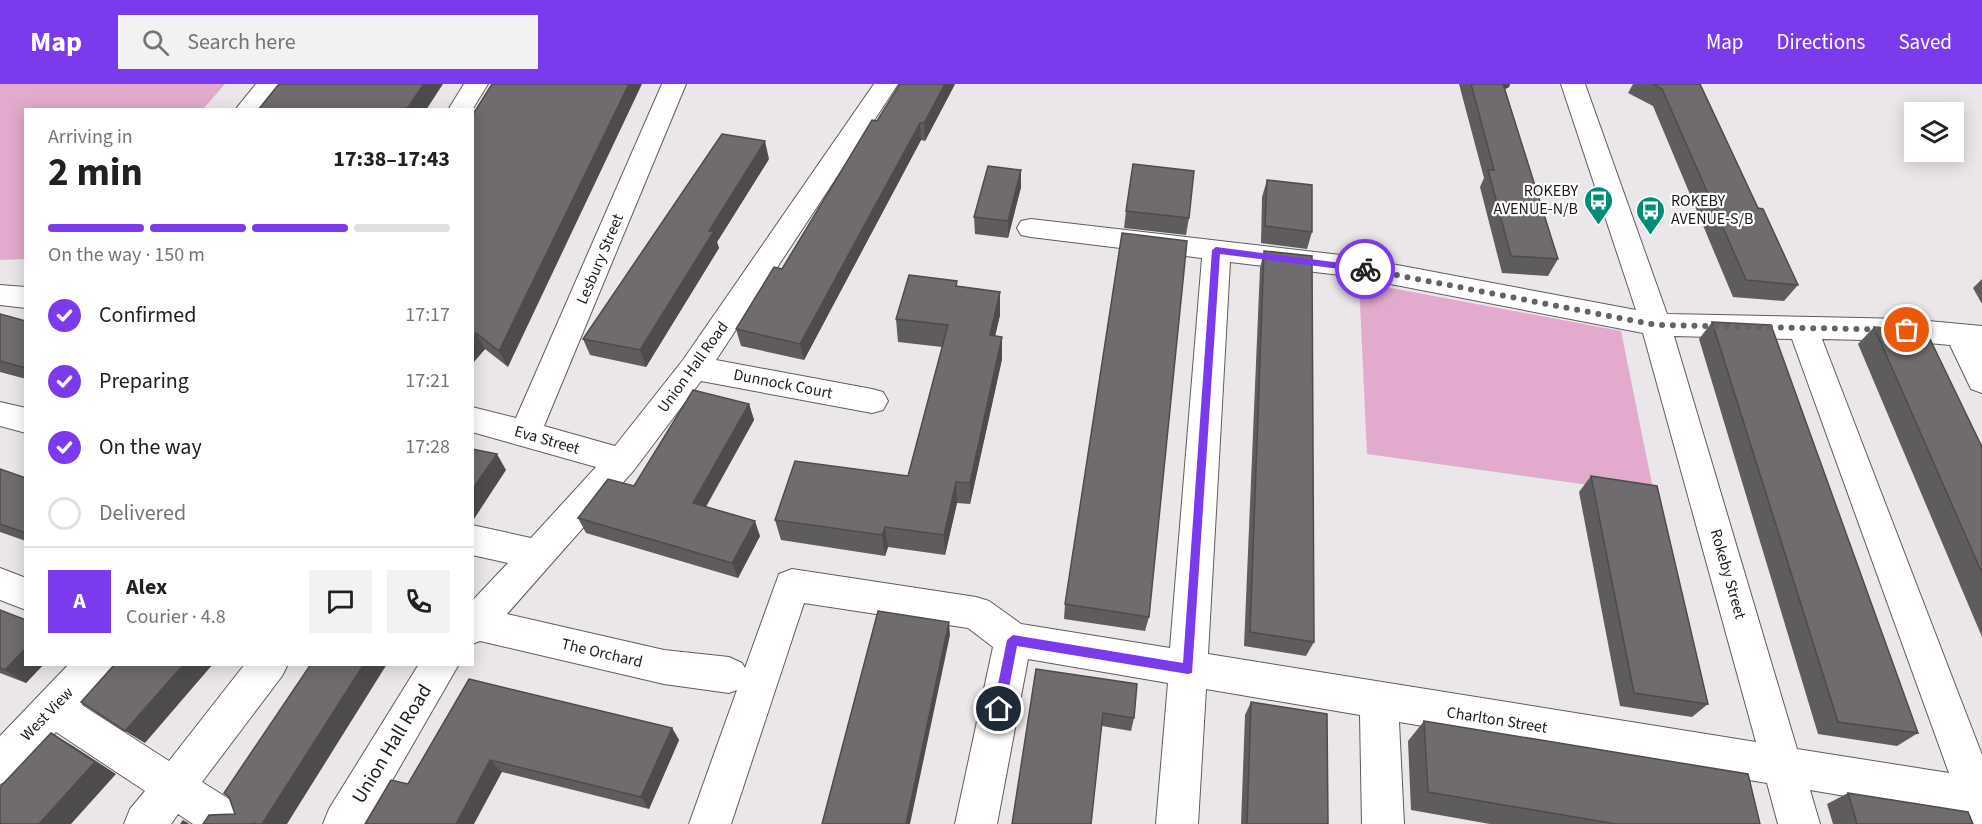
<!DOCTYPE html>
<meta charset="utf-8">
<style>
body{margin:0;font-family:"Source Sans 3",sans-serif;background:#f2f2f2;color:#202124;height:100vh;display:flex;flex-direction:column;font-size:22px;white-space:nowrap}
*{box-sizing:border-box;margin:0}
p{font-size:20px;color:#757577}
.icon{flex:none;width:33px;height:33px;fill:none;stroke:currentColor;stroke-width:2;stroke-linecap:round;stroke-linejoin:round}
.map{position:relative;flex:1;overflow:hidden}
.side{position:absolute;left:24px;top:24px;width:450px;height:558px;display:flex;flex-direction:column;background:#fff;border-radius:0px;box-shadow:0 3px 15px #0003}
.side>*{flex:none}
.controls{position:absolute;left:1904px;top:18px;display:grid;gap:12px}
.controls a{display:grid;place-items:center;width:60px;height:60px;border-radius:0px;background:#fff;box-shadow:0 3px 15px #0003;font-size:30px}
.pin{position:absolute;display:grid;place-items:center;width:51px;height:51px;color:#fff;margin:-26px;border:3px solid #fff;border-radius:50%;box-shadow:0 2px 6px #0007}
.courier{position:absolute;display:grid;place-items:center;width:60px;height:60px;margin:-30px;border:4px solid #7c3aed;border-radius:50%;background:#fff;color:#222;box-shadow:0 2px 8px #0007}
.headline em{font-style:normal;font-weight:700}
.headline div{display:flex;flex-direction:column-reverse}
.headline{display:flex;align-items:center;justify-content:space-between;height:102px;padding:0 24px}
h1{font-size:39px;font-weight:700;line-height:45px}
.bar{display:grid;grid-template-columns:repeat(4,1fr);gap:9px 6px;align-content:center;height:72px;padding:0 24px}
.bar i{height:8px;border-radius:4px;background:#e0e0e0}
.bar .selected{background:#7c3aed}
.bar p{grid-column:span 4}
.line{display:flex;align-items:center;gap:15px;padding:0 24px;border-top:2px solid #e0e0e0}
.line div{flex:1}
.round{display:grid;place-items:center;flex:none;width:63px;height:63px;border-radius:0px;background:#f2f2f2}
ol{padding:0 24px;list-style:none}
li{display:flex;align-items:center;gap:18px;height:66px}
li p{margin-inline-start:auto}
li .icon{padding:6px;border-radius:50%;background:#7c3aed;color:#fff;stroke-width:4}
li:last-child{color:#757577}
li i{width:33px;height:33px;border:3px solid #e0e0e0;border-radius:50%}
header{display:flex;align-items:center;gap:36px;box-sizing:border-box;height:84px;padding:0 30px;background:#7c3aed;color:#fff}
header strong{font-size:28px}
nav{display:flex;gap:33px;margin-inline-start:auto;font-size:21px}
.search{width:420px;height:54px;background:#f2f2f2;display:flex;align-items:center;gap:15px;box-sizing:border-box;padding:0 21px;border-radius:0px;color:#757577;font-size:22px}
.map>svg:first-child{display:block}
</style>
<header>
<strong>Map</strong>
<div class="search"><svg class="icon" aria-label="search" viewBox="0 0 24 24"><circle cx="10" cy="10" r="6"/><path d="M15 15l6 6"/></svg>Search here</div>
<nav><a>Map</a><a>Directions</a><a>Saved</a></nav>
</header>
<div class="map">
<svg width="1982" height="740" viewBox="0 0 1982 740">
<rect width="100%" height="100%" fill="#eae6e9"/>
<g fill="#e2aacc">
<polygon points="0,0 225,0 203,25 26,26 25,175 0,176"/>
<polygon points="1359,198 1621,247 1654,410 1367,370"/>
</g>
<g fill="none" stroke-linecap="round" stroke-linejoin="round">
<defs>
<g id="minor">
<polygon points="256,0 281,0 261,26 235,26"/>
<polygon points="464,0 488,0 472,26 448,26"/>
<path d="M 662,0 L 686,0 L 544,342 L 615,362 L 683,276 L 874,0 L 898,0 L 716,276 L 872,305 L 883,308 L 888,317 L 883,326 L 872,329 L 701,297 L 634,386 L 507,530 L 664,566 L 729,573 L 742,579 L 745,584 L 779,490 L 792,485 L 976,513 L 989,517 L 1021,540 L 1170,564 L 1202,174 L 1031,153 L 1021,151 L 1017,144 L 1021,137 L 1031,135 L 1349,172 L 1636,226 L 1561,0 L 1585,0 L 1667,230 L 1907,235 L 1982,242 L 1982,309 L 1971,305 L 1950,261 L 1907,257 L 1822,255 L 1982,671 L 1982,740 L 1967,740 L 1964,732 L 1810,706 L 1820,740 L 1778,740 L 1767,699 L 1399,638 L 1404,740 L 1362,740 L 1360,631 L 1206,605 L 1198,740 L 1156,740 L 1168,599 L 1028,575 L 997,740 L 955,740 L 993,563 L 968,544 L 804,519 L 731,740 L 689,740 L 737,606 L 729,609 L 664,600 L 480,557 L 472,560 L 472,517 L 508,479 L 472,471 L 472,441 L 531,454 L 596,383 L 472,348 L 472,323 L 516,334 ZM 1230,178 L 1349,192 L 1643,249 L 1756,658 L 1208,570 ZM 1674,252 L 1792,255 L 1949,689 L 1797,665 Z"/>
<polygon points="0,201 26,203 26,224 0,221"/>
<polygon points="0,318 26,324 26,349 0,342"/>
<polygon points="0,484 26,494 26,526 0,516"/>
<polygon points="69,580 114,580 108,592 82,621 169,677 245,580 288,580 282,592 202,698 245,725 251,740 193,740 178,730 171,740 124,740 130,725 145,707 56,648 14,694 0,700 0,652"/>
<polygon points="419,580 459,580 367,740 323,740 329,725"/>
</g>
</defs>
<use href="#minor" stroke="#605c5e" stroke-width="2"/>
<use href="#minor" fill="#fff" fill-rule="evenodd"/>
</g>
<g fill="#5f5c5f">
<polygon points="955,0 925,57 921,56 804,276 741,262 736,245 782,185 877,37"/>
<polygon points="1459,0 1510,0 1509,3 1505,5 1558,175 1548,192 1502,189 1480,103 1484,94"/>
<polygon points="1633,0 1700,0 1758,124 1798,201 1784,217 1733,213 1653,22 1628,9"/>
<polygon points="472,32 508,283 485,265 472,280"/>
<polygon points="769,75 717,158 719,164 646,283 590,271 583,255"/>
<polygon points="1021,86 1021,103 1008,154 975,150 974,133"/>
<polygon points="1267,96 1312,148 1307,165 1261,159 1262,113"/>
<polygon points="1126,127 1189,134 1186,151 1124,144"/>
<polygon points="1264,167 1314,558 1306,572 1244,562 1260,184"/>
<polygon points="1982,195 1982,220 1973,204"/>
<polygon points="958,202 1000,208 1000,231 995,252 1002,275 970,420 957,419 945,471 888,463 885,472 781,456 775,436 908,392 942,263 898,258 896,235"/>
<polygon points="0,230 26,237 26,295 0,288"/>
<polygon points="1712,238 1918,649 1897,662 1818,650 1699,255"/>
<polygon points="1874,243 1982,363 1982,553 1858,260"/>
<polygon points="749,320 754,336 706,423 760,452 738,494 586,449 578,434 634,402"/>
<polygon points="0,385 26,394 26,457 0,448"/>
<polygon points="1591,392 1708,620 1692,633 1620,622 1579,408"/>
<polygon points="1065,520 1149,533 1145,547 1064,535"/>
<polygon points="0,526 26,580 44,580 26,599 0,589"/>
<polygon points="1036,585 1134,634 1131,647 1102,642"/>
<polygon points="469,595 672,644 679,656 649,725 502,688 408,700"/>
<polygon points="1251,618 1328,740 1241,740 1245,631"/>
<polygon points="1424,637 1760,740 1490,740 1411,726 1408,657"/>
<polygon points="1848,709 1973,740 1833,740 1827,720"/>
</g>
<g fill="#4e4b4d">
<polygon points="424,0 443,0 426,26 406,26"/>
<polygon points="629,0 642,0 508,283 499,267"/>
<polygon points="945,0 955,0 925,57 924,39"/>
<polygon points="1499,0 1510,0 1509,3 1494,11"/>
<polygon points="920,39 921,56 804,276 800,260"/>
<polygon points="765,57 769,75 717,158 719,164 646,283 640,266 709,147"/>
<polygon points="1021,86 1021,103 1008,154 1008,137"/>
<polygon points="1000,208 1000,231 990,274 990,251"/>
<polygon points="476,249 485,265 472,280 472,252"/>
<polygon points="1002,253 1002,275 970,420 970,399"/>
<polygon points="749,320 754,336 699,434 693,419"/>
<polygon points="497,370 506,386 472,438 472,406"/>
<polygon points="956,398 957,419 945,471 944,451"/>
<polygon points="755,437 760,452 738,494 732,479"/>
<polygon points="885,443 888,463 885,472 882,451"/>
<polygon points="949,538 950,551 910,740 906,740"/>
<polygon points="26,564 26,580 44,580 26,599 5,586"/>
<polygon points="184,580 213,580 145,659 125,647"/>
<polygon points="364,580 387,580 287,740 262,740"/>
<polygon points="672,644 679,656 649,725 641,713"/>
<polygon points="51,649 73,662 116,690 71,740 39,740"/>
<polygon points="490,676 502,688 474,740 456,740"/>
</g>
<g fill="#6f6b6e" stroke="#4e4b4d" stroke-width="1.5">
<polygon points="279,0 424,0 406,26 258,26"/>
<polygon points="492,0 629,0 499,267 476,249 472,252 472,32"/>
<polygon points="900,0 945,0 924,39 920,39 800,260 736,245 774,183 782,185 872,36 877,37"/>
<polygon points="1471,0 1503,0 1558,175 1511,172 1488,86 1494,86"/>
<polygon points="1653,0 1700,0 1758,124 1763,125 1798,201 1746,196 1662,5"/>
<polygon points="722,50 765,57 709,147 714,147 640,266 583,255"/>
<polygon points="1133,80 1194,87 1189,134 1126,127"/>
<polygon points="988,82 1021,86 1008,137 974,133"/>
<polygon points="1267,96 1312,101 1312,148 1265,142"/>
<polygon points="1122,149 1187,157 1149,533 1065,520"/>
<polygon points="1264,167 1312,172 1314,558 1250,548"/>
<polygon points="909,191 957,197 956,202 1000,208 990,251 1002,253 970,399 956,398 944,451 885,443 882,451 775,436 795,377 908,392 948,241 896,235"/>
<polygon points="0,230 26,237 26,284 0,277"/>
<polygon points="1712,238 1771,241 1918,649 1838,638"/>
<polygon points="1874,243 1927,249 1982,363 1982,489"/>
<polygon points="693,306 749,320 693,419 755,437 732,479 578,434 608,395 634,402"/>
<polygon points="472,365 497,370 472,406"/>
<polygon points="0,385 26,394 26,449 0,440"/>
<polygon points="1591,392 1657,402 1708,620 1634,609"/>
<polygon points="0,526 26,536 26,564 5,586 0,584"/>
<polygon points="878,527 949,538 906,740 822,740"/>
<polygon points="115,580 184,580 125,647 81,618"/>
<polygon points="311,580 364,580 262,740 256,740 253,739 253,740 203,740 209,731 235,730 229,713 224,709"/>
<polygon points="1036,585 1137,600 1134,634 1103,629 1091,740 1012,740"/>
<polygon points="469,595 672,644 641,713 490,676 456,740 365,740 391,696 408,700"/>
<polygon points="1251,618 1327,630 1328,740 1247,740"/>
<polygon points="1424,637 1748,690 1760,740 1616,740 1428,708"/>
<polygon points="51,649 95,678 39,740 0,740 0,703"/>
<polygon points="1848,709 1968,728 1973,740 1857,740"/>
<polygon points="183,737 188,740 181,740"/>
</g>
<polygon fill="#7c3aed" points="1216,163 1365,182 1369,185 1365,188 1220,170 1192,589 1188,590 1017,562 1005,625 1003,629 995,629 993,625 1007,556 1013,551 1183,579 1212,166"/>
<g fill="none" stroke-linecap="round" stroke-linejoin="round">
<polyline stroke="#646264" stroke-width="6" stroke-dasharray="0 10.8" points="1365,185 1656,241 1907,246"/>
</g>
<defs>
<symbol id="bus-pin" viewBox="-11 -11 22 30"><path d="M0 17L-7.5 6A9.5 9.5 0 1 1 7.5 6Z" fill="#008c75" stroke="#fff"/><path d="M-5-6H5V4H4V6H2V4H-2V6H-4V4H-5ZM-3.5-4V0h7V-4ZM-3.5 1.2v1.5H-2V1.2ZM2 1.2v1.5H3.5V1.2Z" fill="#fff"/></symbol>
</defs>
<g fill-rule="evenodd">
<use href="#bus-pin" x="1582" y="100" width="33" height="45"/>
<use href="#bus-pin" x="1634" y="110" width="33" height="45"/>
</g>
<g text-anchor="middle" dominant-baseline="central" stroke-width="4.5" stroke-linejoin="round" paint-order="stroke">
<g font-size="16" fill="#1c1b1c" stroke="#fff" text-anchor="end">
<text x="1578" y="107">ROKEBY<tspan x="1578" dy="18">AVENUE-N/B</tspan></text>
<text x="1671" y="117" text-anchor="start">ROKEBY<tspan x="1671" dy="18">AVENUE-S/B</tspan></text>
</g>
<g font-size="16" fill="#1c1b1c" stroke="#fff">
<text transform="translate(600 175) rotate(-67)">Lesbury Street</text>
<text transform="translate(693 283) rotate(-54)">Union Hall Road</text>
<text transform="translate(783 300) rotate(11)">Dunnock Court</text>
<text transform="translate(547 356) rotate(16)">Eva Street</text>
<text transform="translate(1728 490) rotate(74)">Rokeby Street</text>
<text transform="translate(602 569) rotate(13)">The Orchard</text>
<text transform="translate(47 630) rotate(-46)">West View</text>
<text transform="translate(1497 636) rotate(9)">Charlton Street</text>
</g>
<g font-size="20" fill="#1c1b1c" stroke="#fff">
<text transform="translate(392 660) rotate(-59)">Union Hall Road</text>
</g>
</g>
</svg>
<div class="controls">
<a><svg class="icon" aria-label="layers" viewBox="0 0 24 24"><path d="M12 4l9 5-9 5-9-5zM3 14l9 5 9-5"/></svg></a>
</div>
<div class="pin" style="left:1907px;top:246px;background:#ea580c"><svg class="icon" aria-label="bag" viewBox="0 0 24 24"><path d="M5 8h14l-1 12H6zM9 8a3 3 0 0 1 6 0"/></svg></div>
<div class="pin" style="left:999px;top:625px;background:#1f2937"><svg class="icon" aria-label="home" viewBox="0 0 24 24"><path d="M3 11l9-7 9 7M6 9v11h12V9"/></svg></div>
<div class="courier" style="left:1365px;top:185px"><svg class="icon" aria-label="bike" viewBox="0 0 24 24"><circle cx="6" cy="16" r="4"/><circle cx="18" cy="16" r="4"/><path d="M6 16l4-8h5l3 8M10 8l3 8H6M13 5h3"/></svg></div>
<section class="side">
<div class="headline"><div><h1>2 min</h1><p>Arriving in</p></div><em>17:38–17:43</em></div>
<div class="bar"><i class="selected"></i><i class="selected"></i><i class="selected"></i><i></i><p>On the way · 150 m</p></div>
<ol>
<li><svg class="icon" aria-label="check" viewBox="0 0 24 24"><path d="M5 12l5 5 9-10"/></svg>Confirmed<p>17:17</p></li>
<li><svg class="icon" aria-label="check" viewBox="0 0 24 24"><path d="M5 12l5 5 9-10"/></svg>Preparing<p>17:21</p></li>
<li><svg class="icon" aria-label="check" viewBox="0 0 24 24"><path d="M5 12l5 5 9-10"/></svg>On the way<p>17:28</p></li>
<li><i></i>Delivered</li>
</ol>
<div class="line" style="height:108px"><b class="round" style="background:#7c3aed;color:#fff">A</b><div><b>Alex</b><p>Courier · 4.8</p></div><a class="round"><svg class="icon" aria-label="chat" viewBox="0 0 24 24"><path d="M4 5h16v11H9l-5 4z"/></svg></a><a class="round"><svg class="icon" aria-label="phone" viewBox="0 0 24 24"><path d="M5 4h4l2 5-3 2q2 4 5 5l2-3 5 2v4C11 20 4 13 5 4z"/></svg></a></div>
</section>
</div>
